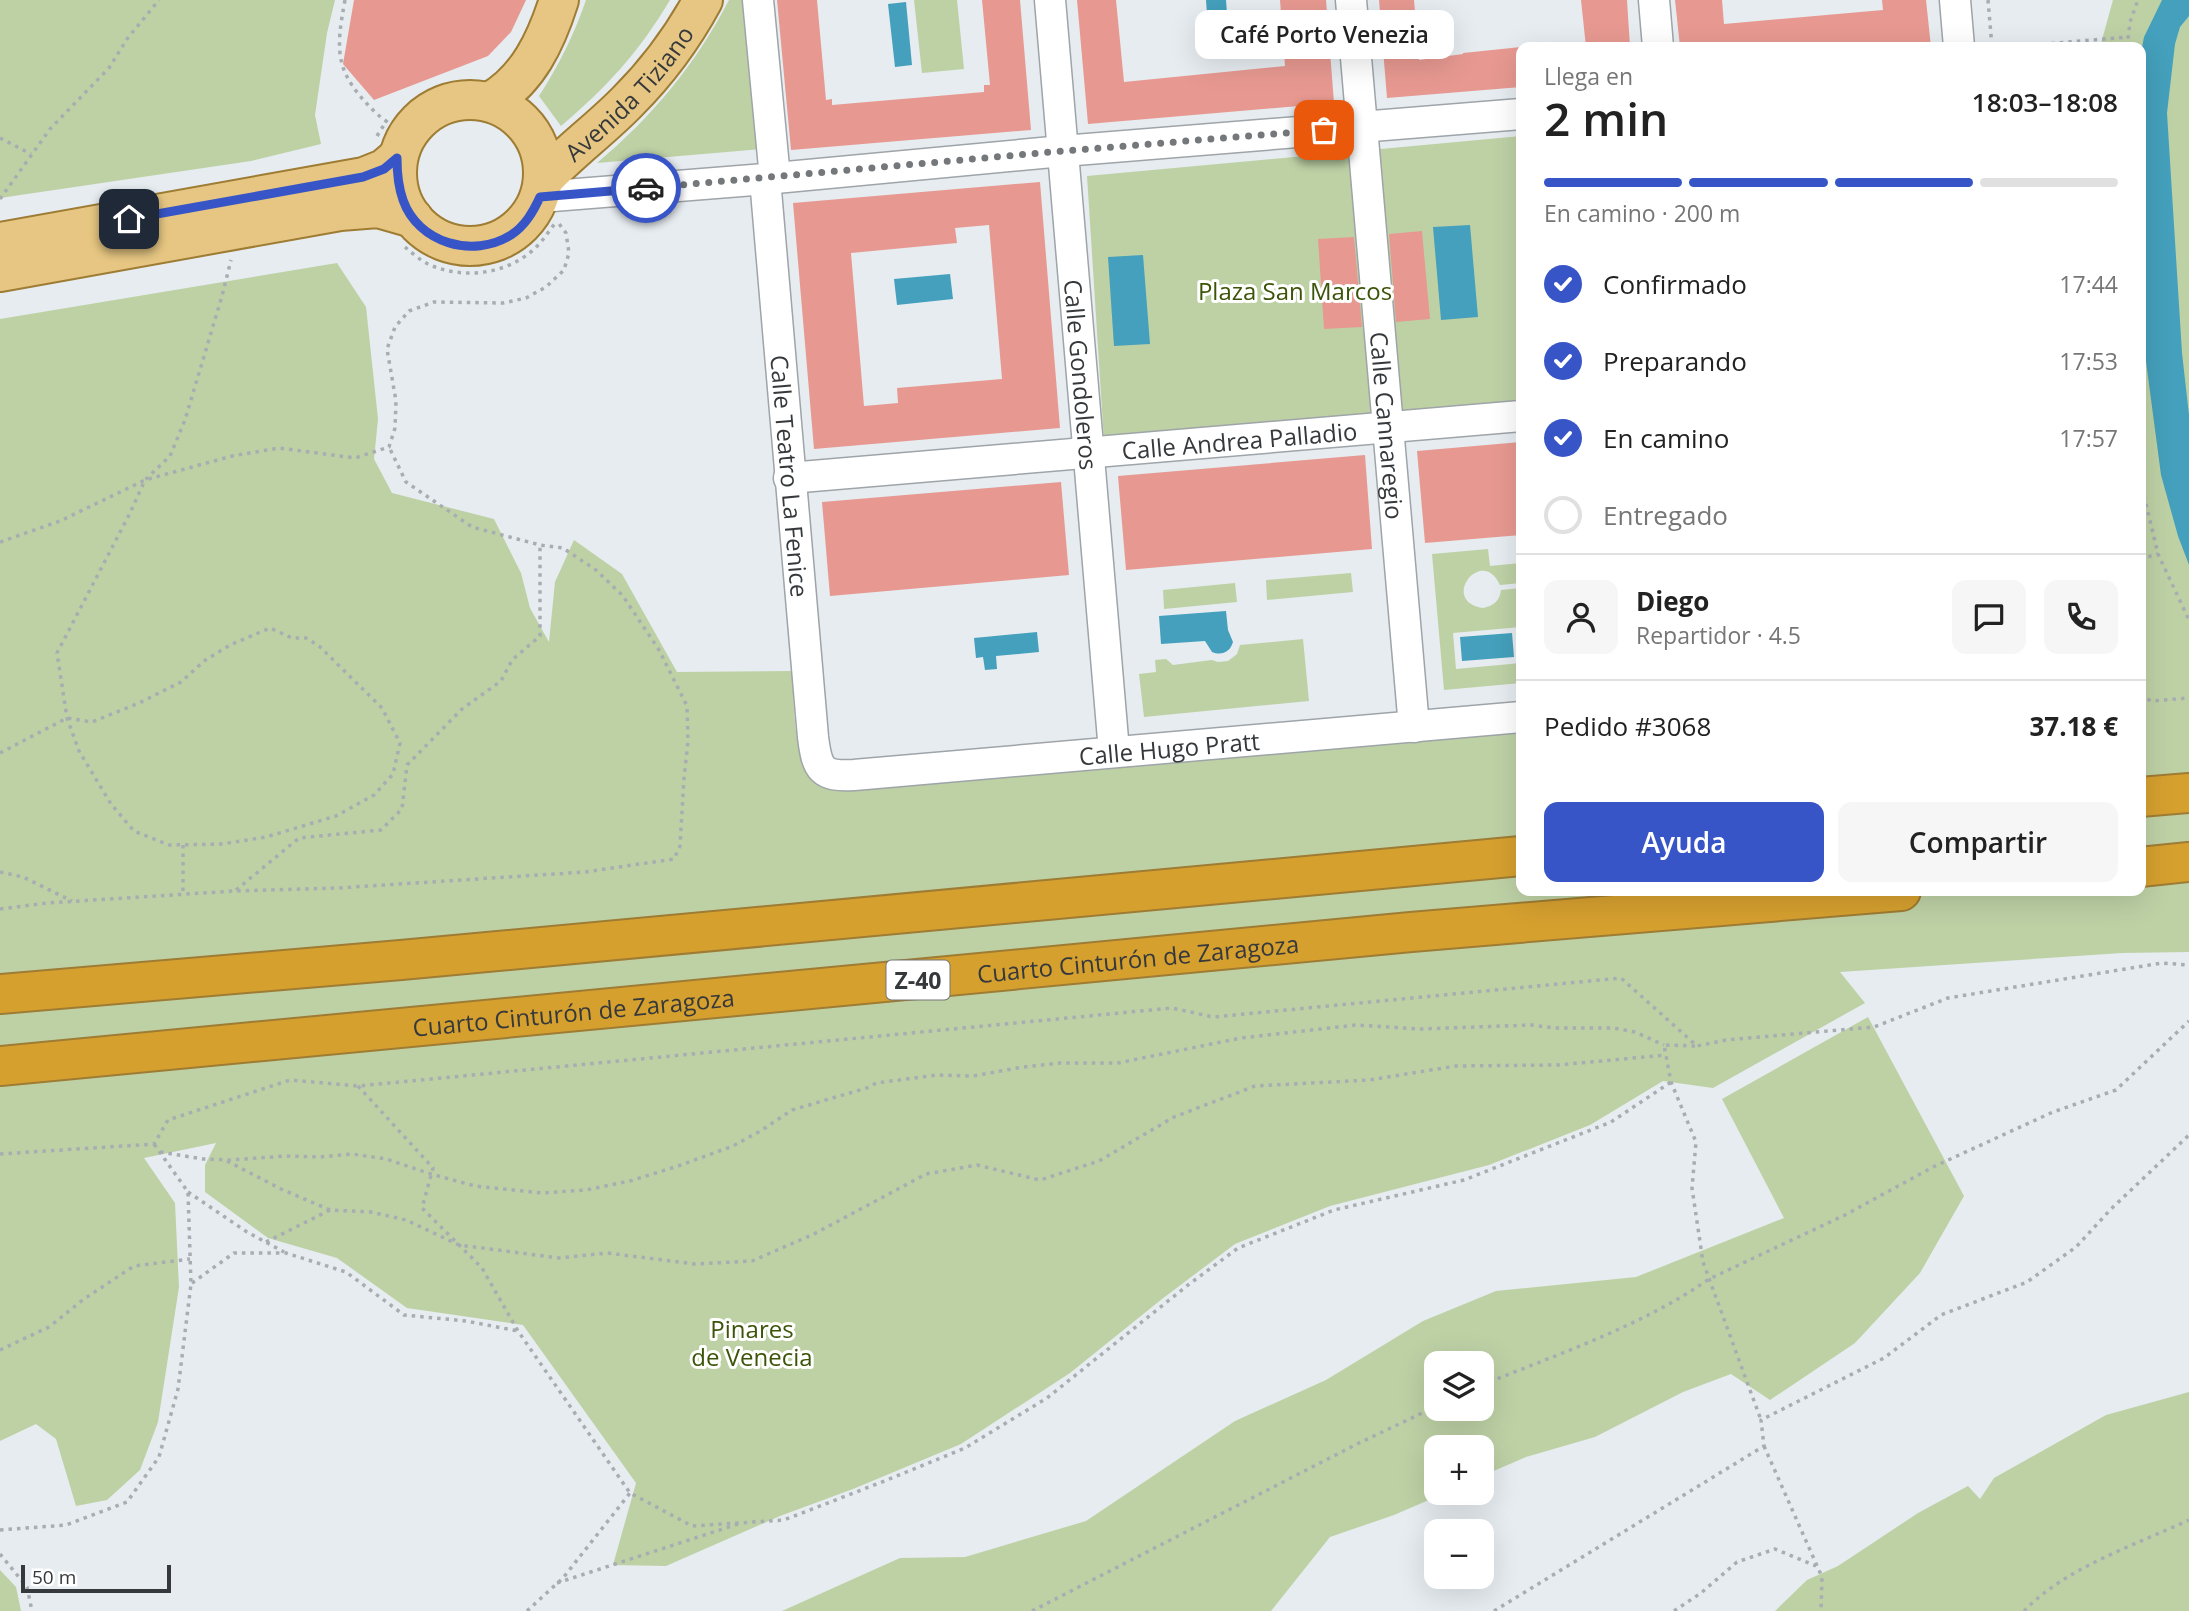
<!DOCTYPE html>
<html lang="es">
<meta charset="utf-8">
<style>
body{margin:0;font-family:"Open Sans",sans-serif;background:#f6f6f6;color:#222;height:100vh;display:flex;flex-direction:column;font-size:26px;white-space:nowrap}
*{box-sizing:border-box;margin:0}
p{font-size:23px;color:#767676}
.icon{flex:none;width:38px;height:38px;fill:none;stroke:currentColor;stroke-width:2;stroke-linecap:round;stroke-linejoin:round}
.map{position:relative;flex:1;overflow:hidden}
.sheet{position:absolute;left:1516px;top:42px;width:630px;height:854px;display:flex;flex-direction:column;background:#fff;border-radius:14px;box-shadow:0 7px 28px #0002}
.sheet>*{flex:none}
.controls{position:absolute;left:1424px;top:1351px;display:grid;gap:14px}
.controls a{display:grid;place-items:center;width:70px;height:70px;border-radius:14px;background:#fff;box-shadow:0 7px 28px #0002;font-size:35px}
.scale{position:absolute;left:21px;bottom:18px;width:150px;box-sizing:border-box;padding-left:7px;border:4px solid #36393b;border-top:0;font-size:19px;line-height:24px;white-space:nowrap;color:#36393b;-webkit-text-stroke:5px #fff;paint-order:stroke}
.pin{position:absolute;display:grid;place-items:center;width:60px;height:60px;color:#fff;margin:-30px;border-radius:14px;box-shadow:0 4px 10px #0006}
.courier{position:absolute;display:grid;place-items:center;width:70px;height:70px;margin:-35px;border:5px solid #3855c7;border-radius:50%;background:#fff;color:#222;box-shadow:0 2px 9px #0007}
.bubble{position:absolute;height:49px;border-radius:14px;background:#fff;box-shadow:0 7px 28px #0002;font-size:23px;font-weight:600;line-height:49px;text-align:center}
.summary em{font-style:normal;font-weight:600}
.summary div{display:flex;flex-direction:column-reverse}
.summary{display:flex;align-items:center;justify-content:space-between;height:119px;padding:0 28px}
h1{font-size:46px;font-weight:600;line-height:52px}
.bar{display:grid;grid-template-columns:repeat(4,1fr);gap:10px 7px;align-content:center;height:84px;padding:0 28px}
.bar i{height:9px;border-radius:5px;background:#e0e0e0}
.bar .selected{background:#3855c7}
.bar p{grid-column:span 4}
.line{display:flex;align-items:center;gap:18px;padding:0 28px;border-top:2px solid #e0e0e0}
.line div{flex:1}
.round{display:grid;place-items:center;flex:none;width:74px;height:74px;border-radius:14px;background:#f6f6f6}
ol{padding:0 28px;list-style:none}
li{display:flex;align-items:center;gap:21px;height:77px}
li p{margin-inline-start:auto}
li .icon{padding:7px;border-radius:50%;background:#3855c7;color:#fff;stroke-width:4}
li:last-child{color:#767676}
li i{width:38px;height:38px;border:4px solid #e0e0e0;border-radius:50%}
.button{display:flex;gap:14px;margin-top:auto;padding:14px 28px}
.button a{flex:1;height:80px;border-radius:14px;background:#3855c7;color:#fff;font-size:28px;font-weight:600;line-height:80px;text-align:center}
.button a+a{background:#f6f6f6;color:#222}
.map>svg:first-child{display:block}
</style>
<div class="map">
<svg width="2189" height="1611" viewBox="0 0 2189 1611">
<rect width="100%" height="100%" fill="#e6ecf0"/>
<g fill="#bed1a5" fill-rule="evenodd">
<polygon points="0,0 335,0 327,33 315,115 321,144 251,161 0,198"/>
<path d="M 586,0 L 670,0 C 639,52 607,87 561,126 L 539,96 C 559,65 574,35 586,0 Z"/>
<path d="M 729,0 L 749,0 L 762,149 L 597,163 C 652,117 696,64 729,0 Z"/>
<polygon points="914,0 957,0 964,69 922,73"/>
<path d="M 2113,0 L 2189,0 L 2189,952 L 2122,953 L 1840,972 L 1865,1003 L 1713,1088 L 1663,1081 L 1590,1125 L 1489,1165 L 1330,1206 L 1235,1244 L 1162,1299 L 1070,1373 L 961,1444 L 853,1489 L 780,1516 L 666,1566 L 613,1565 L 636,1483 L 523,1325 L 407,1308 L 337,1258 L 268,1238 L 205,1192 L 205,1165 L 216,1143 L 144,1158 L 175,1203 L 179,1287 L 158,1422 L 140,1470 L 107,1500 L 76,1506 L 56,1439 L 36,1424 L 0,1441 L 0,319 L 337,263 L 366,307 L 378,419 L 374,459 L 392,493 L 494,519 L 521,573 L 530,608 L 549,642 L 555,582 L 574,540 L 622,574 L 677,672 L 792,671 C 794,700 793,755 811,777 L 1521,731 L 1521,891 L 2140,891 L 2140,47 L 2100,47 Z"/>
<polygon points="1521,136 1521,404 1104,441 1087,176"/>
<path d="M 1488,549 L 1490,566 L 1521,563 L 1521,583 L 1500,585 C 1482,545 1439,601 1483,608 C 1493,606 1500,601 1501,590 L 1521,588 L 1521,627 L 1453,633 L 1456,669 L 1521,663 L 1521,683 L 1444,690 L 1432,554 Z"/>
<polygon points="1351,573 1353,592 1267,600 1266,580"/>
<polygon points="1235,583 1237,602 1164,609 1163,590"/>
<polygon points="1303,639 1309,701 1144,717 1139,674 1156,672 1155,660 1166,659 1173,665 1212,660 1218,662 1228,661 1237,654 1240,645"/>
<path d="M 1868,1017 L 1964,1196 L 1920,1273 L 1855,1343 L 1770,1400 L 1731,1374 L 1683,1392 L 1595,1437 L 1526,1457 L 1482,1476 L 1482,1447 L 1437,1447 L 1437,1493 L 1445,1493 L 1394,1515 L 1330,1537 L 1271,1611 L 782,1611 L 900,1558 L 965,1557 L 1086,1521 L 1235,1421 L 1326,1380 L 1423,1321 L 1496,1291 L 1636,1277 L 1784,1218 L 1722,1099 ZM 1437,1363 L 1482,1363 L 1482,1409 L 1437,1409 Z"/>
<polygon points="2189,1392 2189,1611 1775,1611 1807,1580 1838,1566 1918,1513 1968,1486 1980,1499 1994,1478 2106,1415"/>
<polygon points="0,1570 16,1587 21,1611 0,1611"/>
</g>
<g fill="#44a0bc">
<polygon points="1206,0 1226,0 1229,41 1209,43"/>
<polygon points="2162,0 2189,0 2189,16 2180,27 2175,44 2167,113 2182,353 2189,415 2189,565 2178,536 2161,475 2140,316 2140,58 2144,37"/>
<polygon points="906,2 912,65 895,67 888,4"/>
<polygon points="1470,225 1478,317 1441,320 1433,227"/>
<polygon points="1143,255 1150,344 1114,346 1108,257"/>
<polygon points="950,274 953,299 897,305 894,279"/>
<path d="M 1226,611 L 1228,630 L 1233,642 C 1230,652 1222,656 1212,652 L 1205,641 L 1161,644 L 1159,616 Z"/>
<polygon points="1037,632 1039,652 996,656 997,669 985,670 983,657 976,658 974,638"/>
<polygon points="1512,633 1514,657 1462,661 1460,637"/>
</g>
<g fill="#e79991" fill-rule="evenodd">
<polygon points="354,0 526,0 511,32 488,56 374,100 343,64"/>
<polygon points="777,0 817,0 826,100 832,99 832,105 984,92 984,85 990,85 982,0 1020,0 1031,130 791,150"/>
<polygon points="1077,0 1116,0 1124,82 1285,66 1280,0 1326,0 1334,103 1088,124"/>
<polygon points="1379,0 1414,0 1419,60 1463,54 1463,53 1521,47 1521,87 1387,98"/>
<polygon points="1581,0 1627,0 1630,47 1586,47"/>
<polygon points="1675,0 1722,0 1724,24 1883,10 1882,0 1926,0 1931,47 1680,47"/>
<path d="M 1040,182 L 1060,428 L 814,449 L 793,203 ZM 989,225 L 1002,379 L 897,388 L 898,403 L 864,406 L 851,253 L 957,243 L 955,228 Z"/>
<polygon points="1422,231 1430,319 1396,322 1389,234"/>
<polygon points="1354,237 1362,327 1324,329 1318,239"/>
<polygon points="1521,442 1521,535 1425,543 1417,451"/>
<polygon points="1365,455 1372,549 1126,570 1118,476"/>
<polygon points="1061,482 1069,575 830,596 822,502"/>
</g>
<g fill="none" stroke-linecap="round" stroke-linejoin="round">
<defs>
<g id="minor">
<polyline points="758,0 775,178"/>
<path id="s1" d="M 1050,0 L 1114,751"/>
<path id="s2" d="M 1351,0 L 1414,727"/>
<polyline points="1654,0 1658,47"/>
<polyline points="1955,0 1959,47"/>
<path id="s3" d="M 765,179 L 813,737 C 817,769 821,777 854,775 L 1521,717"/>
<polyline points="540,197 765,179 1063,151 1521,114"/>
<path id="s4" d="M 789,478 L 1521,416"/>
</g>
<g id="major">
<circle cx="470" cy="173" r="73"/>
<path d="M 490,102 C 528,80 546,41 559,0"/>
<path id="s5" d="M 544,179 C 570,151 602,128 628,101 C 658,71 683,37 703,0"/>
<polyline points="0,242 364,177 384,169 397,158"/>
<polyline points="0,272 340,211 378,208 413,218"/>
</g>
<g id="highway">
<polyline points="2140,797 2189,793"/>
<polyline points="2140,867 2189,862"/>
<polyline points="0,994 401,960 1521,856"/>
<path id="s6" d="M 0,1066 L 1411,932 L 1901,891"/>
</g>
</defs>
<use href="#minor" stroke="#9ea4a8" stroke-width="33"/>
<use href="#major" stroke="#9e7c33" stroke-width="42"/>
<use href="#highway" stroke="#9e7c33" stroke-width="42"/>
<g stroke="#a8adb1" stroke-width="3.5" stroke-dasharray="3.5 5" stroke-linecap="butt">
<path d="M 345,0 C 335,53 335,73 376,113 C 382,119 390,123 397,130"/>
<polyline points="1988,0 1992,47"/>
<polyline points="2009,47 2128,37"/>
<polyline points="2102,47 2104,39"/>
<polyline points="2127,47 2130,22 2138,0"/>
<polyline points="377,136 387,120"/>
<polyline points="0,138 31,154"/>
<polyline points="0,199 50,129 109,68 127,39 159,0"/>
<path d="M 405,247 C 412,253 420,260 428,264 C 464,281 513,274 540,243 C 546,236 551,228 557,221"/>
<polyline points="2140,479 2158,554 2189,620"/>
<polyline points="0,542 60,521 145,480 232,456 279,448 355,458 389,447 395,428 396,401 387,349 395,327 409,311 434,302 503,303 526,298 546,287 564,270 569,253 566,233 557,221"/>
<polyline points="2140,559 2158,554"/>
<polyline points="2140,695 2151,701 2189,698"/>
<polyline points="0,753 67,718 92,722 139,703 181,682 204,661 230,645 270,628 292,638 306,638 319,646 382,708 400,743 393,774 374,795 336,816 266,837 222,844 169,845 134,831 111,804 79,751 67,718 57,653 129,515 145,480 170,456 185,420 222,296 231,260"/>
<polyline points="183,845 183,895"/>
<polyline points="0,872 23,877 72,901"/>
<polyline points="236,890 299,838 381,830 402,809 407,765 462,709 501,681 512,660 540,636 540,545"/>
<polyline points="0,909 47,903 234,891 338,888 585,872 674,859 680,846 684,778 688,741 687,706 659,650 623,596 596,570 563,548 540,545 472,527 406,482 389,447"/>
<polyline points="1695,1046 1664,1045 1671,1082 1696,1142 1692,1188 1703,1262 1761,1420"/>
<polyline points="358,1086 433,1168 422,1208 482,1268 518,1331 630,1493 692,1526 784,1520 887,1480 965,1448 1047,1398 1188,1285 1238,1248 1334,1210 1464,1180 1611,1122 1671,1082"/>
<polyline points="160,1152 203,1159 230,1160 286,1156 320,1157 352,1154 386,1159 431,1174 475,1186 542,1193 586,1190 630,1181 678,1166 733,1146 762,1130 792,1110 870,1087 876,1083 937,1075 973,1076 1023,1067 1061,1063 1118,1063 1241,1038 1356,1025 1420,1029 1531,1025 1555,1028 1613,1028 1635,1032 1664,1045"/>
<polyline points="0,1154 154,1144 168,1120 290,1080 358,1086 1172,1008 1213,1017 1621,978 1697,1046 1726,1040 1874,1027 1948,998 2162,963 2189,965"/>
<polyline points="227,1161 281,1189 330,1210"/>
<polyline points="188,1192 247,1232 284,1252"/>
<polyline points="266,1242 330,1210 371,1212 406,1220 459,1245 559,1258 607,1253 695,1264 752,1261 814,1234 926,1174 977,1165 1040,1180 1099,1161 1174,1117 1255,1086 1369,1080 1456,1066 1558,1065 1666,1055"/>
<polyline points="192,1283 234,1253 286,1253 346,1272 404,1315 466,1321 518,1331"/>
<polyline points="0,1350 49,1327 84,1299 134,1266 190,1259"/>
<path d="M 1482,1385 C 1558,1354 1642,1326 1709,1279 L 1845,1215 L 1933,1167 L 2053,1112 L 2116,1090 L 2189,1021"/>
<polyline points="1764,1446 1822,1577 1821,1611"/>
<polyline points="0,1530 66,1525 127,1502 159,1457 178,1389 191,1284 188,1192 154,1144"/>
<polyline points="0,1554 27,1587 32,1611"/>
<polyline points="557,1583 738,1524"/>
<polyline points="527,1611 563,1578 630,1493"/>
<polyline points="1032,1611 1357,1444 1437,1406"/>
<polyline points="1494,1611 1764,1446 1761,1420 1884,1358 1941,1315 2027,1282 2076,1247 2111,1209 2189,1135"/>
<polyline points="1674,1611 1701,1593 1737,1562 1775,1549 1816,1566"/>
<path d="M 2024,1611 C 2065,1568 2135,1545 2189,1520"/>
</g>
<use href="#minor" stroke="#fff" stroke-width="30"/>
<use href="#major" stroke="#e6c682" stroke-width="38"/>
<use href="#highway" stroke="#d6a02f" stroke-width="38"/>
</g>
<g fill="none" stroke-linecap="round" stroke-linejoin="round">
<polyline stroke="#74787a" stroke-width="7" stroke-dasharray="0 12.6" points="646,188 1063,151 1324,130"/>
<path stroke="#3855c7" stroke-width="9" d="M 129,219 L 363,177 L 384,169 L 397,158 C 397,172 398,186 403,200 C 418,243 473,259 511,235 C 525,226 533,212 540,197 L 646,188"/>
</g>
<g text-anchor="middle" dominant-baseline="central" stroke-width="6" stroke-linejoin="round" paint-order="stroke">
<rect fill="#fff" stroke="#727476" stroke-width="2" x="886.5" y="960.5" width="63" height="39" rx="5"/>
<g font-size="23" font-weight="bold" fill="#36393b">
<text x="918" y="980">Z-40</text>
</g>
<g font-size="24" fill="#36393b" stroke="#fff">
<text stroke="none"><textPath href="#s5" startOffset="121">Avenida Tiziano</textPath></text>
<text stroke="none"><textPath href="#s1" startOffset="376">Calle Gondoleros</textPath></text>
<text stroke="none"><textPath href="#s2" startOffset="427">Calle Cannaregio</textPath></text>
<text stroke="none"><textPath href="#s4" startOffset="452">Calle Andrea Palladio</textPath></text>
<text stroke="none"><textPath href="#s3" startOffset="298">Calle Teatro La Fenice</textPath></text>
<text stroke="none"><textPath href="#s3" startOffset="943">Calle Hugo Pratt</textPath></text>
<text stroke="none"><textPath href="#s6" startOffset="1143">Cuarto Cinturón de Zaragoza</textPath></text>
<text stroke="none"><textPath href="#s6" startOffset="576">Cuarto Cinturón de Zaragoza</textPath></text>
</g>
<g font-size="24" fill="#3c5408" stroke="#fff">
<text x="1295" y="290">Plaza San Marcos</text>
<text x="752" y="1328">Pinares<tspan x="752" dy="28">de Venecia</tspan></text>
</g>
</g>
</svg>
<div class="controls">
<a><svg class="icon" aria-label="layers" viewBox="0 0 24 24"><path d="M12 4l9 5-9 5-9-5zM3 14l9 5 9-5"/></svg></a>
<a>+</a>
<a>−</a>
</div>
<div class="scale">50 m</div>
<div class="pin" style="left:1324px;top:130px;background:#ea580c"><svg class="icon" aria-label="bag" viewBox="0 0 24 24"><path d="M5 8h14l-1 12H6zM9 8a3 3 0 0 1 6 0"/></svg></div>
<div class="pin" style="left:129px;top:219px;background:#1f2937"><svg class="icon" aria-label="home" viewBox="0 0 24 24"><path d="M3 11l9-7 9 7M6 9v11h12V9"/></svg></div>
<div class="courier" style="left:646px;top:188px"><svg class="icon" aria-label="car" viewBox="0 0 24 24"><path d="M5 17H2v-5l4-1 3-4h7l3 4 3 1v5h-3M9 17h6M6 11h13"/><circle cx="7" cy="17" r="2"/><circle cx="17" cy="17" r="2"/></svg></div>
<div class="bubble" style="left:1195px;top:10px;width:259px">Café Porto Venezia</div>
<section class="sheet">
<div class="summary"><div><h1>2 min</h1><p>Llega en</p></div><em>18:03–18:08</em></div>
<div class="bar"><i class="selected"></i><i class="selected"></i><i class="selected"></i><i></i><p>En camino · 200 m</p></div>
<ol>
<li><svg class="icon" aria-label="check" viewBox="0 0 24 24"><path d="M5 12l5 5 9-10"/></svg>Confirmado<p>17:44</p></li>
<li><svg class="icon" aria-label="check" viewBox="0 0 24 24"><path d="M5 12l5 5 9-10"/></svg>Preparando<p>17:53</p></li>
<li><svg class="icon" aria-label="check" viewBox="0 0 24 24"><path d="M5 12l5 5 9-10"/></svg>En camino<p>17:57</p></li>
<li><i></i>Entregado</li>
</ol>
<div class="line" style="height:126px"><a class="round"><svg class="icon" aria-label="person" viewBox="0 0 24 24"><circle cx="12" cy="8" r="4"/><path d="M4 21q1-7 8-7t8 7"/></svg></a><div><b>Diego</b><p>Repartidor · 4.5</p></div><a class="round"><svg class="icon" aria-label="chat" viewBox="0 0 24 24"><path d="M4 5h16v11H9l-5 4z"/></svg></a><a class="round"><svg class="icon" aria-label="phone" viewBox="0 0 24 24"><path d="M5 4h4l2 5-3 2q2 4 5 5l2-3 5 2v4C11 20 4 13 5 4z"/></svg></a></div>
<div class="line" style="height:91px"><div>Pedido #3068</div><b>37.18 €</b></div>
<div class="button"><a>Ayuda</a><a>Compartir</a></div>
</section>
</div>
